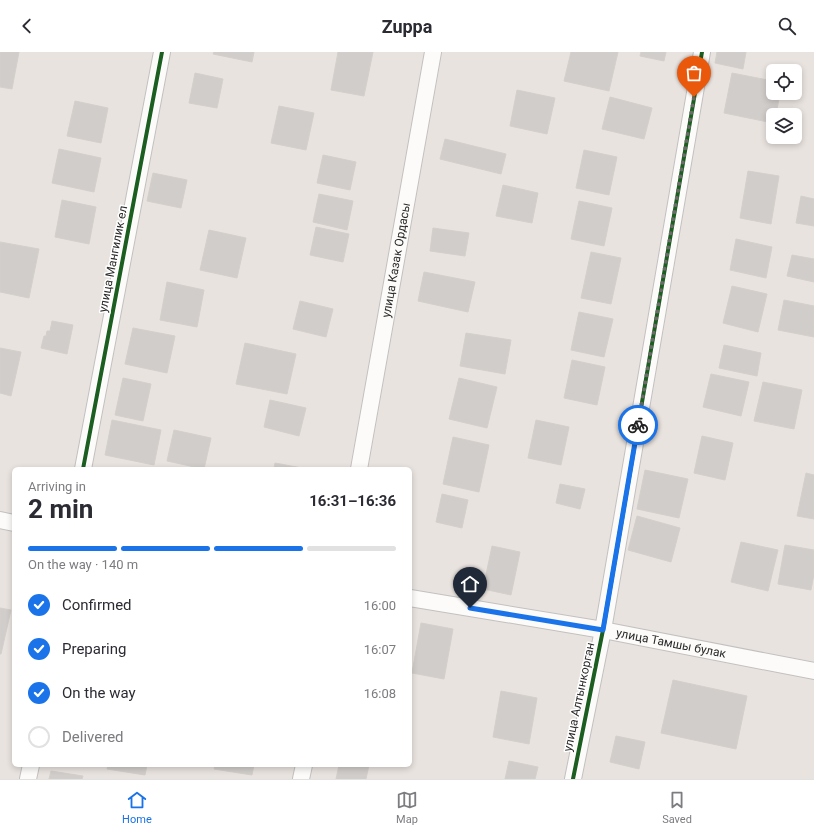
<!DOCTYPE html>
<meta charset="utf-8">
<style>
body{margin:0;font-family:Roboto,sans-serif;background:#f7f7f7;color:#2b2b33;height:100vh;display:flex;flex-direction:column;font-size:15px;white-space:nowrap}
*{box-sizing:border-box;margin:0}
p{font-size:13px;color:#7c7c81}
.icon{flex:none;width:22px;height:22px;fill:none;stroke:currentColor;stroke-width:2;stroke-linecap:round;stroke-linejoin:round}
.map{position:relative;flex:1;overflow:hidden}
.side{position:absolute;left:12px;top:415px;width:400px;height:300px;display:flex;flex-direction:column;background:#fff;border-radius:6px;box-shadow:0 2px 6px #0003}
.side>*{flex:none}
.tools{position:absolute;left:766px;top:12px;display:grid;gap:8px}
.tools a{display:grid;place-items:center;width:36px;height:36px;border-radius:6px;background:#fff;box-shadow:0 2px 6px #0003;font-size:20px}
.pin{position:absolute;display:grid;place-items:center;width:34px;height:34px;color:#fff;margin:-41px -17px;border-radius:50% 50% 50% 0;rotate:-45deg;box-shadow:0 0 4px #0007}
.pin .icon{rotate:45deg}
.courier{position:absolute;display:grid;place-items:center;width:40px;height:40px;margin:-20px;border:3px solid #1a73e8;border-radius:50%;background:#fff;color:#222;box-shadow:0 1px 5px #0007}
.summary em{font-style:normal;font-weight:700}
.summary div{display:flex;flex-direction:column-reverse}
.summary{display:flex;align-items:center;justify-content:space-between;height:68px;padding:0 16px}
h1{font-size:26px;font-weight:700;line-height:30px}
.bar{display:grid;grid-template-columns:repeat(4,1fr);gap:6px 4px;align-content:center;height:48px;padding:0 16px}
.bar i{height:5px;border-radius:3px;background:#e1e1e2}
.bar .selected{background:#1a73e8}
.bar p{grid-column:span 4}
ol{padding:0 16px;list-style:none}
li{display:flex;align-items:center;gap:12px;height:44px}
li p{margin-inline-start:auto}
li .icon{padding:4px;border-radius:50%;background:#1a73e8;color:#fff;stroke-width:4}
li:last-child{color:#7c7c81}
li i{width:22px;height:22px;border:2px solid #e1e1e2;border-radius:50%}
header{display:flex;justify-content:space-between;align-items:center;height:52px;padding:0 16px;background:#fff;font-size:18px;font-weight:700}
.tabs{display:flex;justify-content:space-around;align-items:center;height:56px;border-top:1px solid #e1e1e2;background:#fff;font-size:11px;color:#7c7c81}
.tabs a{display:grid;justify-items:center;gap:2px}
.tabs .selected{color:#1a73e8}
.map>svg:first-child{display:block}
</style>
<header><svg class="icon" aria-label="back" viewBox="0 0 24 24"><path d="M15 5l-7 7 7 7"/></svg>Zuppa<svg class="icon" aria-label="search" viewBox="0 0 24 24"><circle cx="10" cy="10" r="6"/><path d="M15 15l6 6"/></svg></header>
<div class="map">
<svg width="814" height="727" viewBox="0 0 814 727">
<rect width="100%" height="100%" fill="#e9e3df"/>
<g fill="#d1cdca" stroke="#d4cfcb">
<polygon points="0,0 19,0 12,37 0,35"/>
<polygon points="214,0 254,0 252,10 213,2"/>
<polygon points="338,0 373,0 364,44 331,38"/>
<polygon points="571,0 618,0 609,39 564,29"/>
<polygon points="641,0 666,0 664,9 640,4"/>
<polygon points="717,0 746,0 743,17 715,11"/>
<polygon points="195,21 223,27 217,56 189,51"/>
<polygon points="732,21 773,29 773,41 780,41 776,63 773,63 773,71 724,61"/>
<polygon points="517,38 555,46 547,82 510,74"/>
<polygon points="610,45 652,56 644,87 602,77"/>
<polygon points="75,49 108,56 101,91 67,84"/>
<polygon points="279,54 314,61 306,98 271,91"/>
<polygon points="445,87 506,102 501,122 440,107"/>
<polygon points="59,97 101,106 94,140 52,131"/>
<polygon points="584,98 617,105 609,143 576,136"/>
<polygon points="323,103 356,110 350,138 317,131"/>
<polygon points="748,119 779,124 771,172 740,166"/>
<polygon points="153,121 187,128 181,156 147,149"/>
<polygon points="503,133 538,141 532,171 496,164"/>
<polygon points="319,142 353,149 347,178 313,170"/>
<polygon points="801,144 814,147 814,174 796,171"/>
<polygon points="62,148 96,155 89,192 55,185"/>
<polygon points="579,149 612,156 604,194 571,187"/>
<polygon points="316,175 349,182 343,210 310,203"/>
<polygon points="433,176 469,181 465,204 430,199"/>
<polygon points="209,178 246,186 237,226 200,218"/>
<polygon points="736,187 772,195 766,226 730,218"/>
<polygon points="0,190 39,197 29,246 0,240"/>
<polygon points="591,200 621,206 611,252 581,246"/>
<polygon points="792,203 814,207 814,230 787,224"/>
<polygon points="424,220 475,230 468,260 418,249"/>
<polygon points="167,230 204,238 197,275 160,268"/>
<polygon points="732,234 767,242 758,280 723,271"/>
<polygon points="784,248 814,254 814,285 778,278"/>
<polygon points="300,249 333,257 326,285 293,277"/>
<polygon points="579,260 613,267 604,305 571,298"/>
<polygon points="52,269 73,273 67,302 41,296 44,284 46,284 47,279 50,279"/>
<polygon points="133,276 175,284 167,321 125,312"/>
<polygon points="466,281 511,288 505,322 460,314"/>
<polygon points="245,291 296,302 287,342 236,332"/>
<polygon points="724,293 761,301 757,324 719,316"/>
<polygon points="0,296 21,300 11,344 0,341"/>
<polygon points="572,308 605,315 597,353 564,346"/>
<polygon points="711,322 749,330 741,364 703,355"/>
<polygon points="123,326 151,332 143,369 115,363"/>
<polygon points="459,326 497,335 487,376 449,367"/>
<polygon points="763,330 802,338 794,377 754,369"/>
<polygon points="270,348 306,356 299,384 264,375"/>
<polygon points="112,368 161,378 154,413 105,403"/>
<polygon points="536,368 569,375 561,413 528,406"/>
<polygon points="174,378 211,386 204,417 167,409"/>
<polygon points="702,384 733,391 725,428 694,421"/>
<polygon points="453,385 489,393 479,440 443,432"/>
<polygon points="275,411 307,417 274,417"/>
<polygon points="645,418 688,427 679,466 637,457"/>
<polygon points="806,421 814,423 814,467 797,464"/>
<polygon points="560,432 585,437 580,457 556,451"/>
<polygon points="442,442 468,448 462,476 436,470"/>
<polygon points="637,464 680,476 671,510 628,498"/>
<polygon points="741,490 778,498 768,539 731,530"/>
<polygon points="785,493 814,498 814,522 811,538 778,532"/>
<polygon points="492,494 520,500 511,543 483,537"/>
<polygon points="0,556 11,558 1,602 0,602"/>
<polygon points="421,571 453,577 444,627 412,621"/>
<polygon points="673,628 747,644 736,697 661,681"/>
<polygon points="501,639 537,646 529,692 493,685"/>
<polygon points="616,684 645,690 639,717 610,710"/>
<polygon points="509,709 538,715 535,727 505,727"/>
<polygon points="108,713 147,713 145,723 107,717"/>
<polygon points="215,713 254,713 252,723 214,717"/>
<polygon points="339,713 369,713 366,727 336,727"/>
<polygon points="51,719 83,724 82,727 49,727"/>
</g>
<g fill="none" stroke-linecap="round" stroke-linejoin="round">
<defs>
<g id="minor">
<polyline points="83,417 162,0"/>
<path id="s1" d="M 359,417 L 433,0"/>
<polyline points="0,468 14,471"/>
<path id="s2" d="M 410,546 L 603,578 L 814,619"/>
<polyline points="28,727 31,713"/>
<polyline points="301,727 304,713"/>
<polyline points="573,727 603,578 702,0"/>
</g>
</defs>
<use href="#minor" stroke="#c2c1c1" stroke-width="18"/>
<use href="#minor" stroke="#fcfbfa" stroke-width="16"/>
<defs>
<g id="cycleway">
<polyline points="83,417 162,0"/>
<polyline points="573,727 603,578 702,0"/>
</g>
</defs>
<use href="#cycleway" stroke="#fff" stroke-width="6"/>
<use href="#cycleway" stroke="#1b5e20" stroke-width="4"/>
</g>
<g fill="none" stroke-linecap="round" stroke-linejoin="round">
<polyline stroke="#6d6b69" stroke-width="4" stroke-dasharray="0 7.2" points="638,373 694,45"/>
<polyline stroke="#1a73e8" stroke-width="5" points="470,556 603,578 638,373"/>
</g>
<g text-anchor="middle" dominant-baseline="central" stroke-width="3" stroke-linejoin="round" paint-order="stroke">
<g font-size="12" fill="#2a2a2a" stroke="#fff">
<text transform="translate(113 207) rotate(-79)">улица Мангилик ел</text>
<text stroke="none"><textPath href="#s1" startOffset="212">улица Казак Ордасы</textPath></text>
<text stroke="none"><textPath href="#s2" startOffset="265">улица Тамшы булак</textPath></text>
<text transform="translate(579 645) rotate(-78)">улица Алтынкорган</text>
</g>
</g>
</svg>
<div class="tools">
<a><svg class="icon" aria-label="locate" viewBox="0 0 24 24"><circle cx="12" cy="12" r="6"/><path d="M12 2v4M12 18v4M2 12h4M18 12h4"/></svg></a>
<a><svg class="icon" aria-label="layers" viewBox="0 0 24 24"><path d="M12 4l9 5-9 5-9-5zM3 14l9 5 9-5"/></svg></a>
</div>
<div class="pin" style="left:694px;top:45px;background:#ea580c"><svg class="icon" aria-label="bag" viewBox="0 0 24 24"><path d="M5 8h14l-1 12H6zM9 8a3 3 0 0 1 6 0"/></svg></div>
<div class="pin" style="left:470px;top:556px;background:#1f2937"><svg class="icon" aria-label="home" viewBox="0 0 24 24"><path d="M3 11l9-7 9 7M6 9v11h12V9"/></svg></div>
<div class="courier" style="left:638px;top:373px"><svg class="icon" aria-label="bike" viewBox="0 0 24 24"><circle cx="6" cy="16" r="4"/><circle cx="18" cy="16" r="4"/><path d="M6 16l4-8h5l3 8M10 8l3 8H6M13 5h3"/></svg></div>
<section class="side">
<div class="summary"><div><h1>2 min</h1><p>Arriving in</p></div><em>16:31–16:36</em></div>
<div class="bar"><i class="selected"></i><i class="selected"></i><i class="selected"></i><i></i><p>On the way · 140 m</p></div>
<ol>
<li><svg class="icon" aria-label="check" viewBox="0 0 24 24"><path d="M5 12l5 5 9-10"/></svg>Confirmed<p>16:00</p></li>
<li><svg class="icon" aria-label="check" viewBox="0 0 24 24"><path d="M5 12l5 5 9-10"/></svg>Preparing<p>16:07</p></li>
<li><svg class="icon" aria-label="check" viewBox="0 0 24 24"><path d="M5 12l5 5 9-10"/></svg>On the way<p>16:08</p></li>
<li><i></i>Delivered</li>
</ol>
</section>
</div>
<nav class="tabs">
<a class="selected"><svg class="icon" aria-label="home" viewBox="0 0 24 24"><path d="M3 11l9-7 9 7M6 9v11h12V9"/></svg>Home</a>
<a><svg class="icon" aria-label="map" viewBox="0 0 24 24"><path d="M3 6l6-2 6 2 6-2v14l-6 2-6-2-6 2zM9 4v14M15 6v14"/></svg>Map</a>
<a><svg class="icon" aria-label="saved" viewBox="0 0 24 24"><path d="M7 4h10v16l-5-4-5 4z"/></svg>Saved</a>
</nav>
